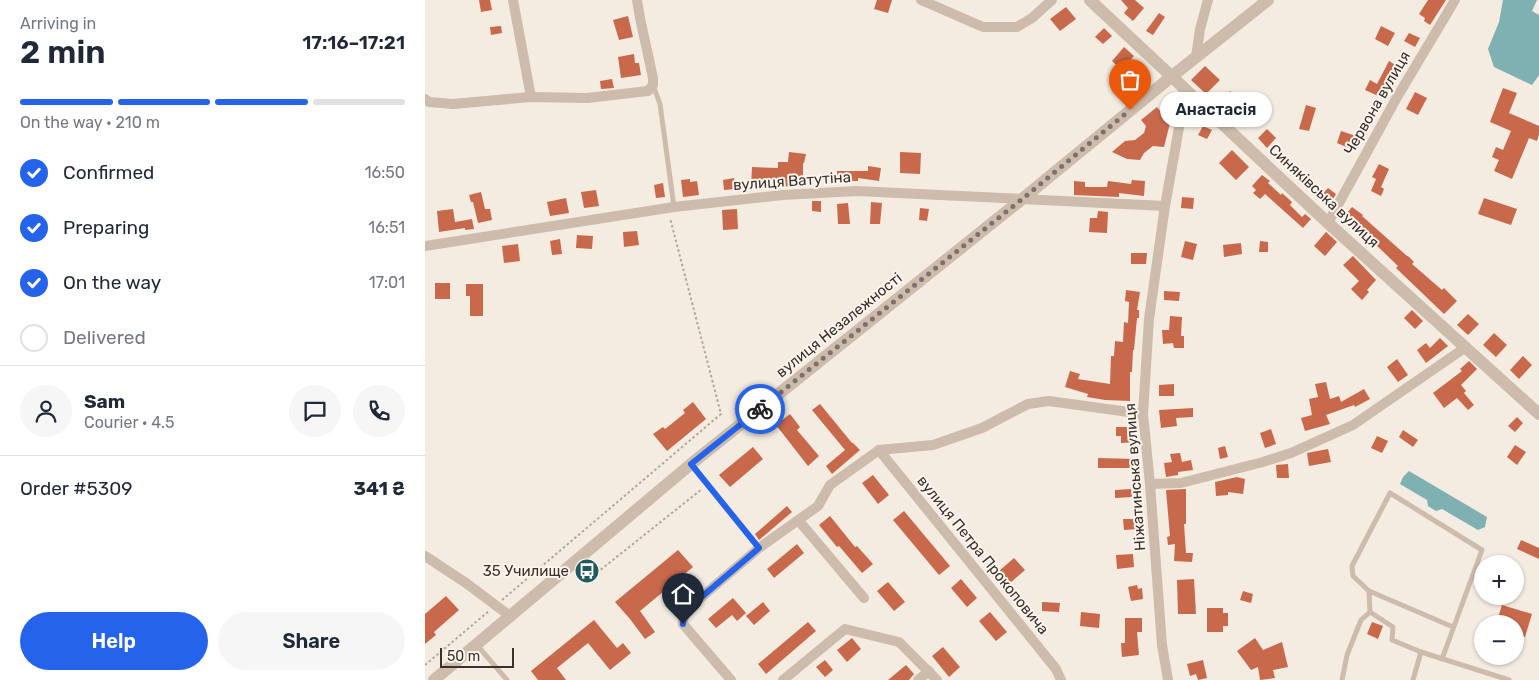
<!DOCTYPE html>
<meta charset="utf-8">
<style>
body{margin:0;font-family:Rubik,sans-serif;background:#f6f6f7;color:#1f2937;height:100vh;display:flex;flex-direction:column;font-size:19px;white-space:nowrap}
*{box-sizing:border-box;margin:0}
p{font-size:16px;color:#747a83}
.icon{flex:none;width:28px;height:28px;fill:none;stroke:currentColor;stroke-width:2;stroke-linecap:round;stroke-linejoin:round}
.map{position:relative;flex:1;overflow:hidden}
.side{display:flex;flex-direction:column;background:#fff;width:425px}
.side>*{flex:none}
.controls{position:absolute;left:1049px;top:555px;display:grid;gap:10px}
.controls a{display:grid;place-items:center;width:50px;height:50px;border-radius:50%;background:#fff;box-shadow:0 1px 4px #0004;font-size:25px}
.scale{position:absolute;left:15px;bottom:12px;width:74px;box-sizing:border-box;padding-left:5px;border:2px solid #3b302b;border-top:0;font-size:14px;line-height:18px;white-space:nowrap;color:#3b302b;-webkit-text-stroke:4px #fbf5ee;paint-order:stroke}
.pin{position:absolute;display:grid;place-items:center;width:42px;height:42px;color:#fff;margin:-51px -21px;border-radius:50% 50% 50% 0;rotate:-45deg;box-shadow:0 0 5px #0007}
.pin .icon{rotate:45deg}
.courier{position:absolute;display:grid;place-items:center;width:50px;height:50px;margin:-25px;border:4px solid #2563eb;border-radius:50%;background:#fff;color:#222;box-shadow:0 1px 6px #0007}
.bubble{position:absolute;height:35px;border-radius:18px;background:#fff;box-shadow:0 1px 4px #0004;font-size:16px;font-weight:600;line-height:35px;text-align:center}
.head em{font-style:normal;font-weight:600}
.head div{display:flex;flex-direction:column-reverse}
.head{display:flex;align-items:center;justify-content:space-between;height:85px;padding:0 20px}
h1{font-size:32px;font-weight:600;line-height:38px}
.bar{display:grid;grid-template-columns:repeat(4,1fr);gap:8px 5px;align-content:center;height:60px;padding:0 20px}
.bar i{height:6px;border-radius:4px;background:#e0e1e3}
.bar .selected{background:#2563eb}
.bar p{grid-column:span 4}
.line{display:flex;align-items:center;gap:12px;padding:0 20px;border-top:1px solid #e0e1e3}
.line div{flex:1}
.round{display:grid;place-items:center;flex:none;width:52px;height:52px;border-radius:26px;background:#f6f6f7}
ol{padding:0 20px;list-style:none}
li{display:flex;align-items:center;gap:15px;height:55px}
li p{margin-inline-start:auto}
li .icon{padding:5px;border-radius:50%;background:#2563eb;color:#fff;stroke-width:4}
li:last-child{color:#747a83}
li i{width:28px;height:28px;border:2px solid #e0e1e3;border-radius:50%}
.action{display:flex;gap:10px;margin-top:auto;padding:10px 20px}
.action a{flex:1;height:58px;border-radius:30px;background:#2563eb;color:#fff;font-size:20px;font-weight:600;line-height:58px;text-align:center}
.action a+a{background:#f6f6f7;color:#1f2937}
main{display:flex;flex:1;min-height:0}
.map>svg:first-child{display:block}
</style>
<main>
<section class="side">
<div class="head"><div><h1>2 min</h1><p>Arriving in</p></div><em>17:16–17:21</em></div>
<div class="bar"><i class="selected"></i><i class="selected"></i><i class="selected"></i><i></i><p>On the way · 210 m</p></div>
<ol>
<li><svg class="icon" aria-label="check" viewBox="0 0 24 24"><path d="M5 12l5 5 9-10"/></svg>Confirmed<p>16:50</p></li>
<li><svg class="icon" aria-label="check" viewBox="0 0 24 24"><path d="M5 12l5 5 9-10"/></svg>Preparing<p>16:51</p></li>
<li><svg class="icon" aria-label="check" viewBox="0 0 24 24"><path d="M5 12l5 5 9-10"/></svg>On the way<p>17:01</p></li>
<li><i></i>Delivered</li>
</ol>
<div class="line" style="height:90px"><a class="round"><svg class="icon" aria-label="person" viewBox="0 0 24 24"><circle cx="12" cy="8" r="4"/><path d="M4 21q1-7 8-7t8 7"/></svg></a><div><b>Sam</b><p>Courier · 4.5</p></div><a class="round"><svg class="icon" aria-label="chat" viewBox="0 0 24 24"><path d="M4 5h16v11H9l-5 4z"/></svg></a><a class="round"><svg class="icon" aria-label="phone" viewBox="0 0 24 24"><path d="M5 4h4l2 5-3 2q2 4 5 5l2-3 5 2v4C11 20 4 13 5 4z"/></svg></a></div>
<div class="line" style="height:65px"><div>Order #5309</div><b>341 ₴</b></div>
<div class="action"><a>Help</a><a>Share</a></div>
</section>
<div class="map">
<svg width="1114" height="680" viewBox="0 0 1114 680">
<rect width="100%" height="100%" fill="#f4ebe1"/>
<g fill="#7fb0b2">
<polygon points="1078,0 1112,0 1107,11 1114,15 1114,75 1107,85 1069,67 1063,49 1074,22"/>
<polygon points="984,471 1062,517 1060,527 1053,530 1017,509 1011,511 1003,506 1002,500 975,484 978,477"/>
</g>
<g fill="#c8694b">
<polygon points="54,0 65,0 67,10 56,12"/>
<polygon points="452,0 467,0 463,13 449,9"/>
<polygon points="696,0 710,0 719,8 708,21 699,13 703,8"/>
<polygon points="1003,0 1021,0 1005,25 999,21 1000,18 994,14"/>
<polygon points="641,7 651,19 635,31 625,19"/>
<polygon points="734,13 740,17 728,35 721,31"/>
<polygon points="203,16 208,37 194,40 188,20"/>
<polygon points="76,26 77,33 66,35 65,27"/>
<polygon points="956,26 970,33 963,46 950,39"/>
<polygon points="679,28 687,36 678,44 670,37"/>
<polygon points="984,33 995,38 990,47 979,41"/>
<polygon points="699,47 709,56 703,62 712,70 702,81 696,76 699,72 687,61"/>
<polygon points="209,54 210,63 214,63 216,75 196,78 193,57"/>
<polygon points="964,61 977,69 972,80 969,78 960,99 940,90 945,80 952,84"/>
<polygon points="780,66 795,80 781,94 766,80"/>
<polygon points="187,79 189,88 176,89 175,81"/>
<polygon points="1078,88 1092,93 1084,113 1114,126 1114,134 1112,141 1104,138 1087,179 1069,171 1074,160 1067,157 1071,147 1078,150 1086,131 1065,122"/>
<polygon points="805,91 818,102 807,114 794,103"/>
<polygon points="990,92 1002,98 993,115 981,109"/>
<polygon points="881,105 891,108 884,131 874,129"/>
<polygon points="732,107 745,123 739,147 728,146 719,153 715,160 702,159 687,152 700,141 710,140 719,133 721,126 716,120"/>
<polygon points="778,126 787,130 782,139 773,135"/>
<polygon points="842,129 851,138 842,148 833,138"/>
<polygon points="916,131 931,136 926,149 912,143"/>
<polygon points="807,150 824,167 811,180 794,163"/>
<polygon points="364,152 381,154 379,163 378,163 378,186 326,187 327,167 353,168 353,162 363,162"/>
<polygon points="475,152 496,153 495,174 475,173"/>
<polygon points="954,164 964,169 956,187 959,189 956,196 946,191 951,179 947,177"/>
<polygon points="443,166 456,168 454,181 433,178 433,181 424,181 424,177 412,176 412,171 443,171"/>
<polygon points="837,175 845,181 843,183 856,195 857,193 867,202 865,205 877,217 880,214 886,219 878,228 840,194 835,199 828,193 831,190 827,186"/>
<polygon points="309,178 310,189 299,190 298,180"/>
<polygon points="265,179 265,182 272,181 274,195 258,197 256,180"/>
<polygon points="707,180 720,181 719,196 694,193 694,197 649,195 649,181 660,182 660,187 682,187 683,181 706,184"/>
<polygon points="238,183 240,197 231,198 229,185"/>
<polygon points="903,188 911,194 904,206 894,198"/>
<polygon points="171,190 174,206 159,208 156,192"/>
<polygon points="56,192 60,209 65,209 67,220 53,223 48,202 46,202 44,195"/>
<polygon points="757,197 769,198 768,209 756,208"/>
<polygon points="141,198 144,213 125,216 122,202"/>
<polygon points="1059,198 1092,209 1086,225 1053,214"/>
<polygon points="387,201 396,201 396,212 387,211"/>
<polygon points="446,202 457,203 455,224 445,224"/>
<polygon points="423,203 425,224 413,224 412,204"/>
<polygon points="927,207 938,215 937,216 982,256 983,256 989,262 987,264 1017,290 1019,288 1032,301 1019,314 971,268 973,266 947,241 945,243 930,230 933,228 919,217"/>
<polygon points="495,208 504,209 502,221 494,220"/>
<polygon points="28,209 30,222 47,219 49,229 40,230 40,228 14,232 12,211"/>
<polygon points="312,209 313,229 298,230 297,210"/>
<polygon points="673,211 683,212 682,233 664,232 665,218 672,218"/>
<polygon points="212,231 214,245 199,247 198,232"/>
<polygon points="901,232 912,242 900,256 889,246"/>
<polygon points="152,235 168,236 167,249 151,248"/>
<polygon points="135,239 137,254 127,255 125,241"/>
<polygon points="760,241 772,244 768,260 756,257"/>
<polygon points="835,241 843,242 843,252 834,252"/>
<polygon points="816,243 817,254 799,257 798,245"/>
<polygon points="93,244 95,261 79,263 77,246"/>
<polygon points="706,253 722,253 721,264 706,264"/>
<polygon points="928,256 951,280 942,290 944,292 937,300 926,289 934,281 918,265"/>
<rect x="10" y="283" width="15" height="16"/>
<polygon points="41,284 58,284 58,316 45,316 45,296 41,296"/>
<polygon points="701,290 715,292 712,310 714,310 714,318 712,318 709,350 708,350 707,372 705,372 705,401 680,400 662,397 663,394 640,387 645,371 655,374 653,379 685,384 686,356 689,356 690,341 698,342 699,322 703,323 704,302 700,301"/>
<polygon points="739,291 755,292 754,301 739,300"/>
<polygon points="987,310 998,321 990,329 979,318"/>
<polygon points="1043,314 1054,324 1043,335 1032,325"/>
<polygon points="745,316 757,317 756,336 759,336 759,348 749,348 748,343 738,344 737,330 744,330"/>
<polygon points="1069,333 1082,345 1071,357 1058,345"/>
<polygon points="1015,338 1023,346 1001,363 992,350 1001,343 1005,348"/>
<polygon points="1098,356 1107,365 1094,379 1085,370"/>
<polygon points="972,359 983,375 973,382 962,367"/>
<polygon points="1044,361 1052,369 1036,385 1041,391 1039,393 1049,405 1043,410 1032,398 1019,408 1008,393 1037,371 1035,369"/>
<polygon points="901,382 905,399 914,396 916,402 939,389 945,399 930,407 929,405 901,415 905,424 880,431 876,418 887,415 884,399 893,397 890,384"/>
<polygon points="749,384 749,396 734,396 734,385"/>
<polygon points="268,402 281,419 242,451 228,434 238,427 240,429 260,413 258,410"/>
<polygon points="395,404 427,443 428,443 435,450 407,474 401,466 420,450 387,410"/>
<polygon points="768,408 768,417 751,418 752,426 736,428 734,410"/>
<polygon points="365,414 375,427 372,430 394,456 383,466 351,425"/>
<polygon points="1092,417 1098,423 1090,432 1083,426"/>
<polygon points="691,427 707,427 707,432 710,432 711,442 696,443 696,436 691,436"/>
<polygon points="846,429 851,444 840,448 835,433"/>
<polygon points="978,430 993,440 988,447 974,437"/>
<polygon points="952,436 963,441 957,453 946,448"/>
<polygon points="1090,445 1101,452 1092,465 1082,457"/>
<polygon points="800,446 803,457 795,459 793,448"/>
<polygon points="328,447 338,459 305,487 294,475"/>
<polygon points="903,449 906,462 884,466 882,453"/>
<polygon points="755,453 757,462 766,460 768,470 753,472 753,475 741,477 739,463 747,462 745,454"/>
<polygon points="673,458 710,459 711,468 673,468"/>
<polygon points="863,464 864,478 852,478 851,465"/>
<polygon points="448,475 464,495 453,504 437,483"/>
<polygon points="812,477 820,479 818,494 803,492 803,495 791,496 790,482"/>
<polygon points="706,489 707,497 690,498 690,490"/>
<polygon points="761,489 761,524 759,524 761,553 768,553 767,562 749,561 750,544 743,545 742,537 745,536 741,490"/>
<polygon points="362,506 367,512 334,540 330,534"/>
<polygon points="479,511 525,566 514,575 468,520"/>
<polygon points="405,516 430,547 432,546 448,564 437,573 414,546 412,547 394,525"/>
<polygon points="698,519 713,519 713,529 699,530"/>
<polygon points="1096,540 1114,548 1114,559 1092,549"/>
<polygon points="372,544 379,553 349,578 342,569"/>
<polygon points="253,550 268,567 215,611 230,632 220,639 205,619 190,602"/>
<polygon points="708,554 709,567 692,569 691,555"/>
<polygon points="589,558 600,570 585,583 574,571"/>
<polygon points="536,579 552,598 542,607 526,588"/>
<polygon points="769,579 771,614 753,614 752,580"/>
<polygon points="463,582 480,602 469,611 452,591"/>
<polygon points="712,585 713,589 717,588 718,599 706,601 703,587"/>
<polygon points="818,591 828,594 826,603 815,600"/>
<polygon points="21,596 34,610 9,632 11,635 0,644 0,614"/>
<polygon points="308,598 321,613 312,621 307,615 291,628 283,619"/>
<polygon points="338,602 345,611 329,625 321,616"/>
<polygon points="617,602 635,603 634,612 617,611"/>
<polygon points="1077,605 1107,614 1100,637 1090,634 1090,624 1071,624"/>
<polygon points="782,608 798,608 798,613 803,613 803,626 798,626 798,632 782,632"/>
<polygon points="565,612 582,632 571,641 554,621"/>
<polygon points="656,612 675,614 674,628 655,626"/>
<polygon points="700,618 717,618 717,632 712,632 714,655 697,657 696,643 700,643"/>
<polygon points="169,620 192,648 198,643 206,653 185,670 163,643 132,668 141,680 113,680 106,671"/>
<polygon points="383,622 391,631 341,674 333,664"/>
<polygon points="947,622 958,626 953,639 942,634"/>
<polygon points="427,638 436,649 422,662 412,650"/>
<polygon points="830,638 838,650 857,642 863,667 848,670 850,678 835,680 833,667 826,670 812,651"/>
<polygon points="518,647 535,667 524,677 507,656"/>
<polygon points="400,660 408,670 400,677 391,667"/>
<polygon points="778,660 782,678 773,680 771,674 765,676 762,664"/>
<polygon points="481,665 489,674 484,680 463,680"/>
</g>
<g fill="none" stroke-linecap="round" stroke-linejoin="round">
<g stroke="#b9a596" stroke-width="2" stroke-dasharray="2.5 2.5" stroke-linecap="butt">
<polyline points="164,579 277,489"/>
<polyline points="77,600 296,414 245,218"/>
<polyline points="0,665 64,611"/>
</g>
<g stroke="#cdbbac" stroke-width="5">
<polyline points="228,85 235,104 249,207"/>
<polyline points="267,465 334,548"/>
<polyline points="944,591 945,612 968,627 967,640 996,652 1084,680"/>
<polyline points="51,644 82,680"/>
<polyline points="1017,659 1057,550 965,493 927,566 928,576 944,591 1028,627"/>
<polyline points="917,680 922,655 936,620 945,612"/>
<polyline points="988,680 996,652"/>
</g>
<g stroke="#cdbbac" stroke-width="10">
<polyline points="88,0 106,97"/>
<polyline points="496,0 558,27 592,27 607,18 627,0"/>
<polyline points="771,57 775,29 783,0"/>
<polyline points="0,99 4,102 28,104 106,97 162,98 223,91 228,85 228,78 215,18 212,0"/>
<polyline points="903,223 971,99 1030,0"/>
<polyline points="0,246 249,207 358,195 432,191 740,206"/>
<polyline points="454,450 631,669 636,680"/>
<polyline points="454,450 508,445 557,428 603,404 624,401 718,414"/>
<polyline points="725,484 756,483 838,462 866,453 928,425 1041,347"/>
<polyline points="374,521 439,598"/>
<polyline points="0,556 41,583 85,616"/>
<polyline points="306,680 258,624 259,612 334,548 393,506 405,485 454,450"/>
<polyline points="358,680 420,629 474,642 512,680"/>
<polyline points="493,680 504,671"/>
<polyline points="743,680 737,645 725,484 718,414 724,319 740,206 755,122 767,96"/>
</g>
<g stroke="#cdbbac" stroke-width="12">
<polyline points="665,0 903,223 1114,414"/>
<polyline points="9,680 266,464 596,200 746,77 843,0"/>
</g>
</g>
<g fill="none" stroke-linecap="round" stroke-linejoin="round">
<polyline stroke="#7c716b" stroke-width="5" stroke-dasharray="0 9" points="335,409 596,200 705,110"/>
<polyline stroke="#2563eb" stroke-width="6" points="258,624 259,612 334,548 266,464 335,409"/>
</g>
<defs>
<symbol id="bus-disc" viewBox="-11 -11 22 22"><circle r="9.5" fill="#1f5a5e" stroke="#fbf5ee"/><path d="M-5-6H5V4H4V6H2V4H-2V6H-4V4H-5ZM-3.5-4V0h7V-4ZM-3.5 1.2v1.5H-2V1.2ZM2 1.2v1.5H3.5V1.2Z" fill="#fff"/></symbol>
</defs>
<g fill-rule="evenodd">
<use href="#bus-disc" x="148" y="557" width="28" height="28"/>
</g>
<g text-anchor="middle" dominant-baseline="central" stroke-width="4" stroke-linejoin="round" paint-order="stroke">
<g font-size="15" fill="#3b302b" stroke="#fbf5ee">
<text transform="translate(952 103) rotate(-60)">Червона вулиця</text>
<text transform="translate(367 181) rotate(-4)">вулиця Ватутіна</text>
<text transform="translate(899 196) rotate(43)">Синяківська вулиця</text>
<text transform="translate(414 325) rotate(-39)">вулиця Незалежності</text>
<text transform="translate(710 477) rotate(-94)">Ніжатинська вулиця</text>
<text transform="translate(558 555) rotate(51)">вулиця Петра Прокоповича</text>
</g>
<g font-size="15" fill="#3b302b" stroke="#fbf5ee" text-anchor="end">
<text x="144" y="571">35 Училище</text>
</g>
</g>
</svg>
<div class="controls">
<a>+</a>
<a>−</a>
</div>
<div class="scale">50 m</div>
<div class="pin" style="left:705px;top:110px;background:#ea580c"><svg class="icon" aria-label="bag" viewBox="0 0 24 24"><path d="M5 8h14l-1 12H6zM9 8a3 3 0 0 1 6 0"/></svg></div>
<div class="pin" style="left:258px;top:624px;background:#1f2937"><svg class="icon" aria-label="home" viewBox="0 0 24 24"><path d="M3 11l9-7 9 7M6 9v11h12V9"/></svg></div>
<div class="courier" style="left:335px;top:409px"><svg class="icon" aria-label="bike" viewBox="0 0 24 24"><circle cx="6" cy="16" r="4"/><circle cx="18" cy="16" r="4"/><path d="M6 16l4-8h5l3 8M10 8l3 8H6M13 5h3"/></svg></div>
<div class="bubble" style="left:735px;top:92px;width:112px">Анастасія</div>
</div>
</main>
